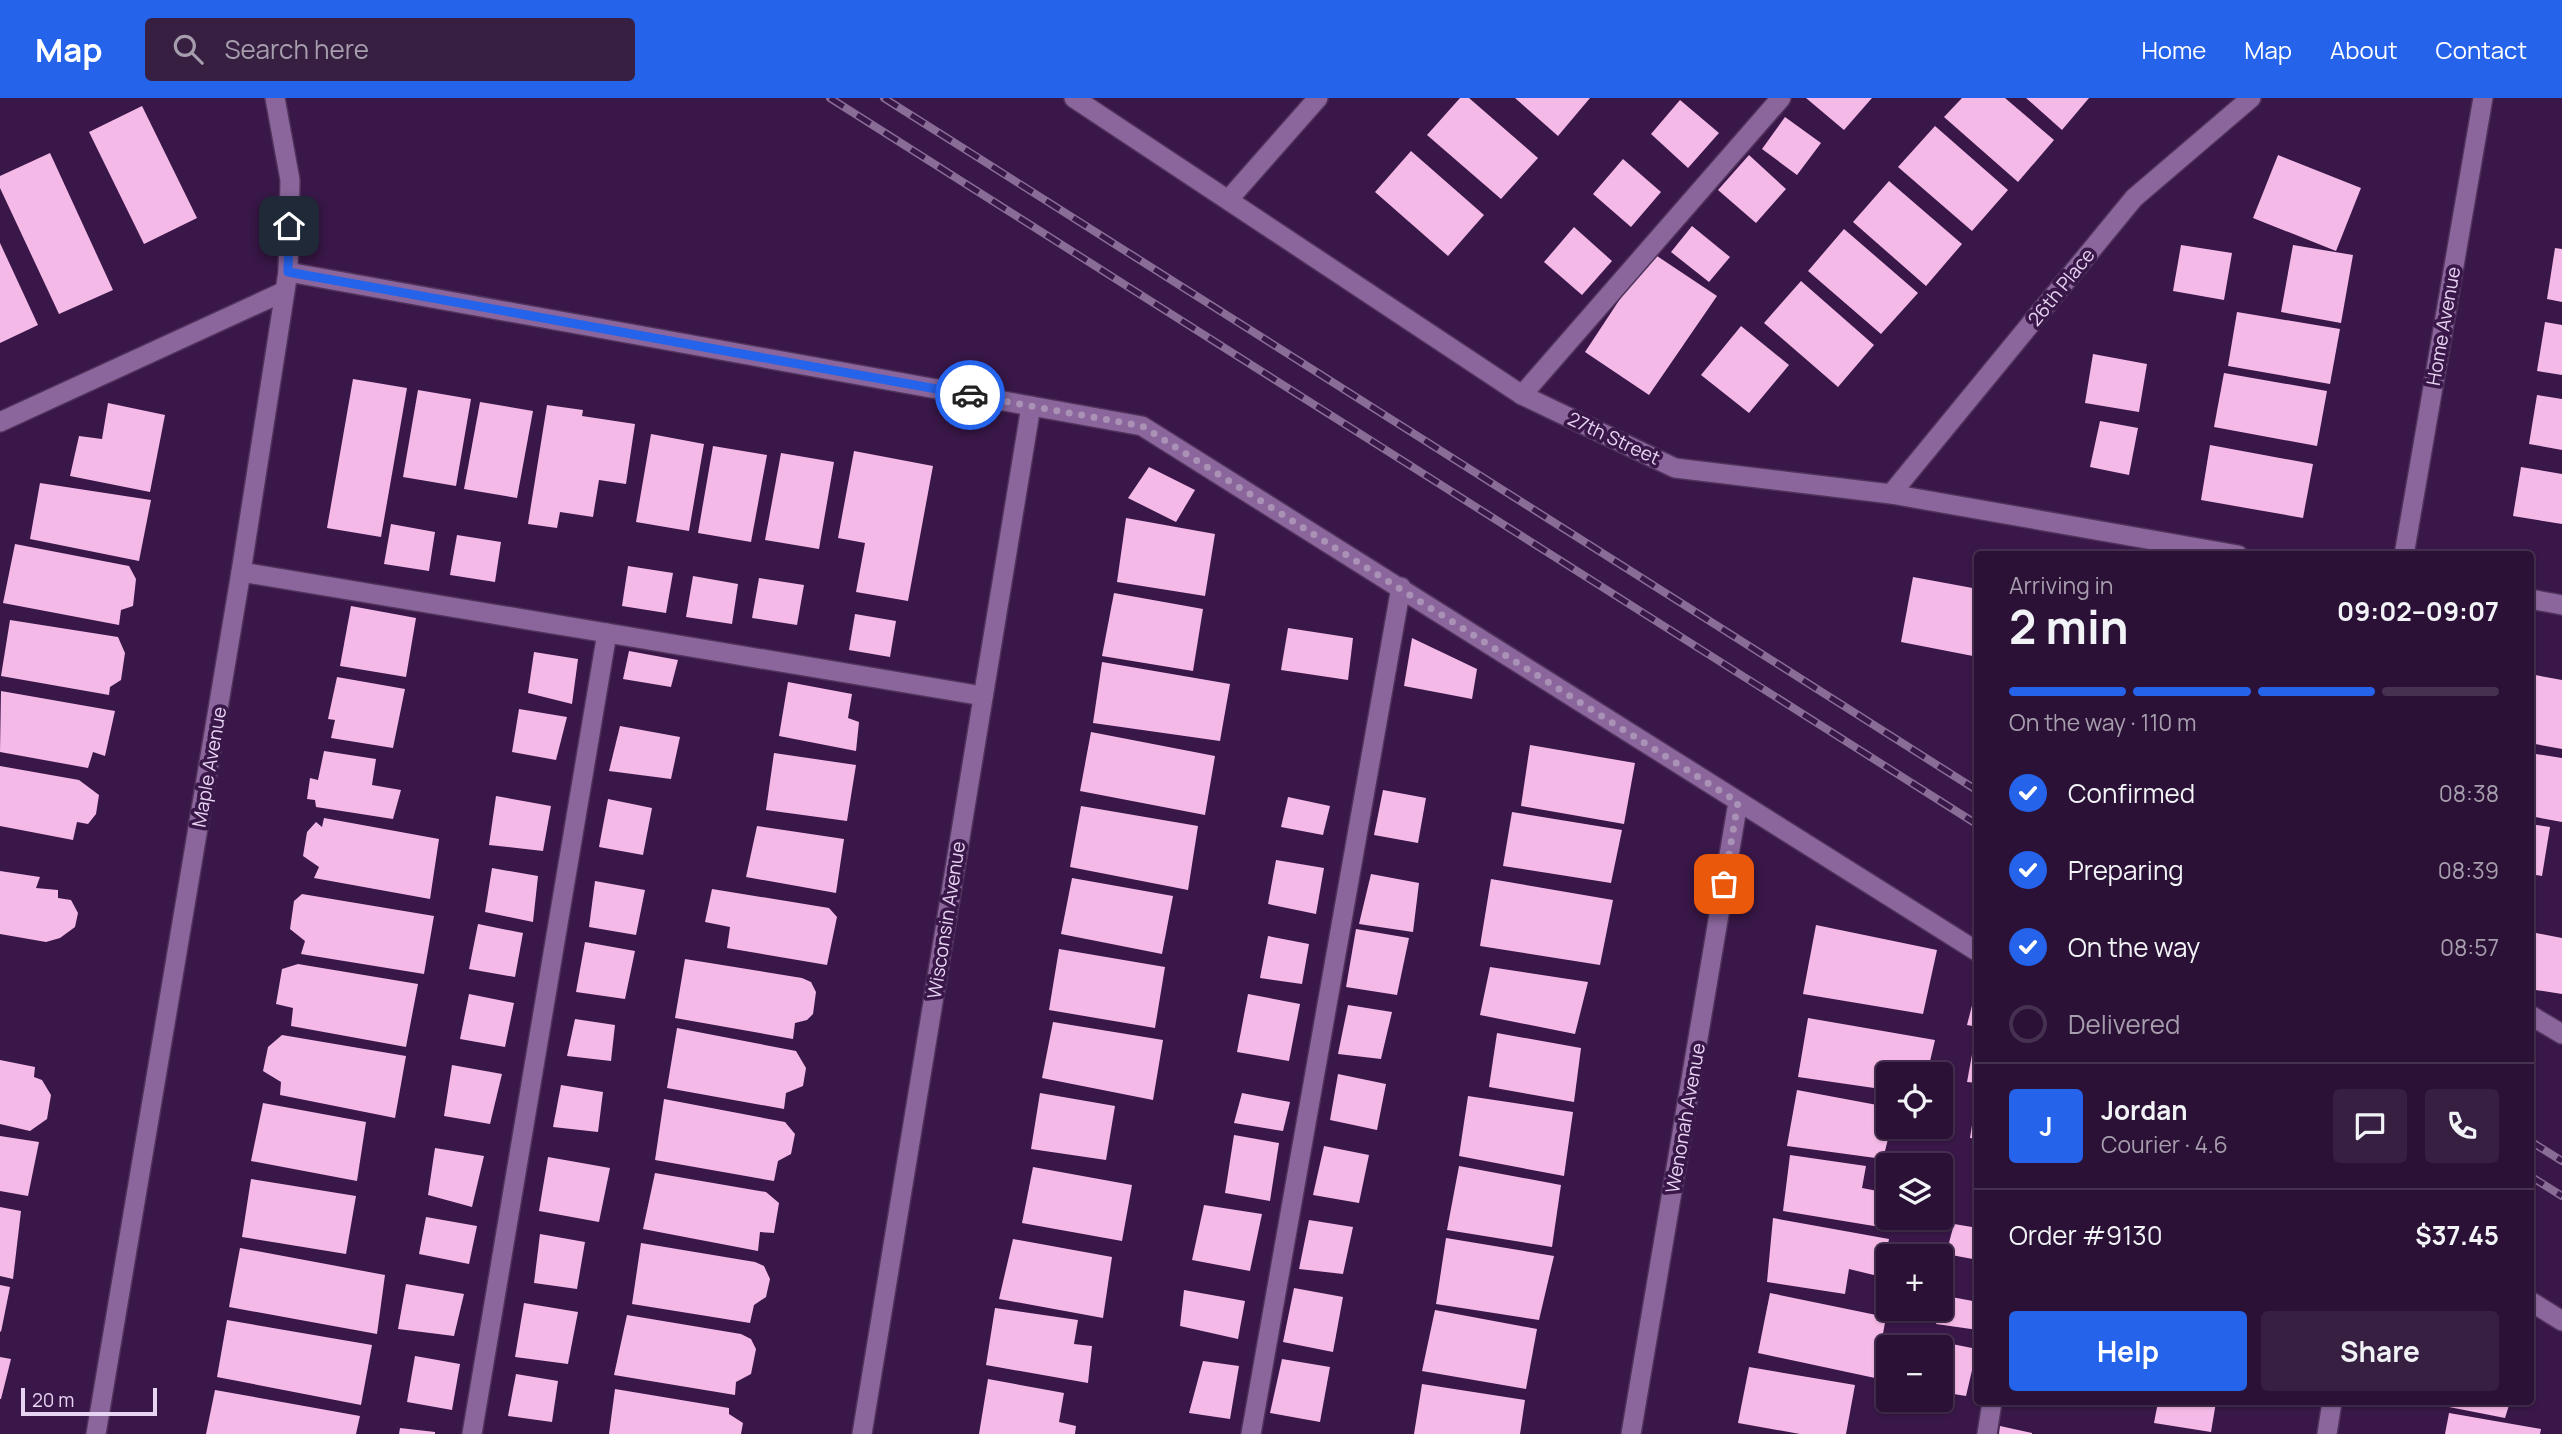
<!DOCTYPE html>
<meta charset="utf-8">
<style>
body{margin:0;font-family:Manrope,sans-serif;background:#371f42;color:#f1f3f6;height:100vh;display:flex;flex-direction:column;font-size:26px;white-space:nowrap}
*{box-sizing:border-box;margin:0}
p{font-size:23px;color:#a69dad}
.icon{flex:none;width:38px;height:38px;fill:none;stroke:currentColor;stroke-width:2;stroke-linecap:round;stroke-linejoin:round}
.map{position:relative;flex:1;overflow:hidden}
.drawer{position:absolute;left:1974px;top:453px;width:560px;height:854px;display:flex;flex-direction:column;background:#2b1136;border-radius:7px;box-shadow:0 2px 5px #0004,0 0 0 2px #473151}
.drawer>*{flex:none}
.tools{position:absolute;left:1876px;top:964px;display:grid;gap:14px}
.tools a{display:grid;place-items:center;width:77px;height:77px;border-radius:7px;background:#2b1136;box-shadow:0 2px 5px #0004,0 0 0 2px #473151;font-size:35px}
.scale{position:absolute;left:21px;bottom:18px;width:136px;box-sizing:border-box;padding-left:7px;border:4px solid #e7d3f2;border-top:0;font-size:19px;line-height:24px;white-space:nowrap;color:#e7d3f2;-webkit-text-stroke:5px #391748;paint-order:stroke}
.pin{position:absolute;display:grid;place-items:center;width:60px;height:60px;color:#fff;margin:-30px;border-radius:14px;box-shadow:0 4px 10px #0006}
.courier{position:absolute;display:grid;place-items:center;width:70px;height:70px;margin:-35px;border:5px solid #2563eb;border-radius:50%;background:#fff;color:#222;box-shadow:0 2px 9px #0007}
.headline em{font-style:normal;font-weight:700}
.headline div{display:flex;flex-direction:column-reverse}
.headline{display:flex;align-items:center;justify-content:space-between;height:119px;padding:0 35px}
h1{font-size:46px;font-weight:700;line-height:52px}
.bar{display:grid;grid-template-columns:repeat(4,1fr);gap:10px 7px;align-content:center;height:84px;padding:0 35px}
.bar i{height:9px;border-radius:5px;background:#473151}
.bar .current{background:#2563eb}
.bar p{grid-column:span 4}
.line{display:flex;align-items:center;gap:18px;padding:0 35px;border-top:2px solid #473151}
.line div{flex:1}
.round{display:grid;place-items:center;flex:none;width:74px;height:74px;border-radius:7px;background:#371f42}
ol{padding:0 35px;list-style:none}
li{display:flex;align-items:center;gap:21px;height:77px}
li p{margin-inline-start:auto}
li .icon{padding:7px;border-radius:50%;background:#2563eb;color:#fff;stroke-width:4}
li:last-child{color:#a69dad}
li i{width:38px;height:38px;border:4px solid #473151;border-radius:50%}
.action{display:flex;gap:14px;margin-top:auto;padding:14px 35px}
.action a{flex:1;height:80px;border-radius:7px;background:#2563eb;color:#fff;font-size:28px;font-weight:700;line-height:80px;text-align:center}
.action a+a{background:#371f42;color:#f1f3f6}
header{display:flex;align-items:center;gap:42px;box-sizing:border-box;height:98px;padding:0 35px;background:#2563eb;color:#fff}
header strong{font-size:33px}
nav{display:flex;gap:38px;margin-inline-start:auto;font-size:24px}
.search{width:490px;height:63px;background:#371f42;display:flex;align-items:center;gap:18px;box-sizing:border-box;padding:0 24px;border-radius:7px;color:#a69dad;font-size:26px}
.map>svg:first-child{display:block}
</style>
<header>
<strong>Map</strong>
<div class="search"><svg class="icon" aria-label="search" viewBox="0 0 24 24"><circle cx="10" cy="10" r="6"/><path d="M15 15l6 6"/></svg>Search here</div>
<nav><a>Home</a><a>Map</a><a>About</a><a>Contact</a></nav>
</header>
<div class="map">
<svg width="2562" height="1336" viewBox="0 0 2562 1336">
<rect width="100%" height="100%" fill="#391748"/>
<g fill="#f5b9e8">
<polygon points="1460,0 1469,0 1538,60 1501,101 1427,37"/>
<polygon points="1515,0 1590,0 1558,38"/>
<polygon points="1806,0 1872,0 1844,32"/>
<polygon points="1962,0 2005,0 2054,42 2018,84 1944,19"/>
<polygon points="2026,0 2089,0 2062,32"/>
<polygon points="1680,2 1719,35 1688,70 1651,36"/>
<polygon points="142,8 197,120 144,146 89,34"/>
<polygon points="1785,19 1821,45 1797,77 1762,51"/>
<polygon points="1935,28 2008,92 1972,133 1898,69"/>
<polygon points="1411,53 1484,117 1448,158 1375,94"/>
<polygon points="50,55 113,192 59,216 0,90 0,78"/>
<polygon points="1749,57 1786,91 1756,125 1718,92"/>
<polygon points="2278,57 2361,90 2336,153 2253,120"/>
<polygon points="1623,61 1661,94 1631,129 1593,96"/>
<polygon points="1889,83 1962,146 1926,188 1853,124"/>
<polygon points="1692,128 1730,159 1709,184 1671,154"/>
<polygon points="1574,129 1612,163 1582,197 1544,164"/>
<polygon points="1844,131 1918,195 1881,236 1808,173"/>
<polygon points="0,145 38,227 0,245"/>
<polygon points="2181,147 2232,155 2224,202 2173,193"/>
<polygon points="2293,147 2353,157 2341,225 2281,214"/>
<polygon points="2555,150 2562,151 2562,204 2547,201"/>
<polygon points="1651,154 1717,198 1649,297 1585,254"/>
<polygon points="1801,183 1874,247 1838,289 1764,225"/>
<polygon points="2237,214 2340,231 2330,286 2228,268"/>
<polygon points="2545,224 2562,227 2562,277 2537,273"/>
<polygon points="1741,228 1789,267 1749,315 1701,277"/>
<polygon points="2093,256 2147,266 2139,314 2085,305"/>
<polygon points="2224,275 2327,293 2317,348 2214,329"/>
<polygon points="353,281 407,290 381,439 327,430"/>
<polygon points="418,292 471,301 456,388 403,379"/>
<polygon points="2537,297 2562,301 2562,352 2529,346"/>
<polygon points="480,304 533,313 517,400 464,391"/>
<polygon points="108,305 165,317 150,394 70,378 79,338 102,341"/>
<polygon points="547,307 583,312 582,318 635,326 626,386 599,382 593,419 560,414 557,430 528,426"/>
<polygon points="2100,323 2138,330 2129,377 2090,369"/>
<polygon points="651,336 704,346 689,433 636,424"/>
<polygon points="2210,347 2313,366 2303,420 2201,402"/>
<polygon points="713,348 767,357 751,444 698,435"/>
<polygon points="854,353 933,368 908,503 856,494 865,445 838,440"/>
<polygon points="781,355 834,364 819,451 765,442"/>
<polygon points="1149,369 1195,392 1176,424 1128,400"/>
<polygon points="2521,369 2562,376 2562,426 2513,418"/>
<polygon points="40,385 151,402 139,463 30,441"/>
<polygon points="1126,420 1215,436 1205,498 1117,484"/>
<polygon points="391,426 435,434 429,473 384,466"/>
<polygon points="457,437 501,444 495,484 450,477"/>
<polygon points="15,446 129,468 136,481 133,508 121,512 119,527 3,505"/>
<polygon points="628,468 673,475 666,515 622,508"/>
<polygon points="693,478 738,486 732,526 686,519"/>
<polygon points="1913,479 1978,491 1978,559 1901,544"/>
<polygon points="759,480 804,487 797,527 752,520"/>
<polygon points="1114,495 1203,511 1193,573 1102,558"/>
<polygon points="351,508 416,520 406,579 340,568"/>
<polygon points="855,516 896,523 890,559 849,552"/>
<polygon points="10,522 118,539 125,555 121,582 110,589 109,597 1,578"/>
<polygon points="1288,530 1353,540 1348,582 1281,572"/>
<polygon points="1412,540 1477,571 1472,601 1404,588"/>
<polygon points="629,553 678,562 671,589 623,581"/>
<polygon points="534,554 578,561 572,606 528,595"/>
<polygon points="1102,564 1230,586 1220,643 1093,625"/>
<polygon points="2530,576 2562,582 2562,651 2530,645"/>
<polygon points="337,579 405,591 393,650 331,640 335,622 328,621"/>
<polygon points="788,584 852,596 848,620 859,624 856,653 779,638"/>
<polygon points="1,593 115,613 105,658 93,654 88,670 0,654"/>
<polygon points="519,611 567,619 556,662 512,654"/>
<polygon points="620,628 680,639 671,681 609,673"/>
<polygon points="1091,634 1215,658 1205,717 1080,693"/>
<polygon points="1530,647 1635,665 1624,726 1521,708"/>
<polygon points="324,653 376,661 372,687 401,692 393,721 316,709 315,702 307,701 310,680 318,682"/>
<polygon points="774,655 856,667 847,723 766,712"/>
<polygon points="2530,655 2562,660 2562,724 2530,718"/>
<polygon points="0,668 79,682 99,697 96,716 88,726 77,724 73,742 0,728"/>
<polygon points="1383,692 1426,700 1418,745 1374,737"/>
<polygon points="496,698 551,708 543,753 489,747"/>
<polygon points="1288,699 1330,708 1323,737 1281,729"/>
<polygon points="608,701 652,710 643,757 599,749"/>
<polygon points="1081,708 1198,728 1188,792 1070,769"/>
<polygon points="1512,714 1622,732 1611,785 1503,768"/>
<polygon points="324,720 439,741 430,801 314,780 319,769 303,758 307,734 316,724 322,729"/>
<polygon points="2530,726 2550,729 2542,778 2530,776"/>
<polygon points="757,728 844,741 836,795 746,779"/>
<polygon points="1276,762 1324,770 1316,816 1268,806"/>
<polygon points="492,770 538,778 533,824 485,814"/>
<polygon points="0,773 40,779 36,790 58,792 58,800 71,802 78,815 75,829 60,840 46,844 0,836"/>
<polygon points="1371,776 1419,785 1413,834 1359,826"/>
<polygon points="1072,780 1173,798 1162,856 1061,836"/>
<polygon points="1491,781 1613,802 1600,867 1480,848"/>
<polygon points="595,783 645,792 636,837 589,829"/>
<polygon points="712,791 829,810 837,819 827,867 727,850 730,829 705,824"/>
<polygon points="302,796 434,818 424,876 301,856 305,843 290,831 294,803"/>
<polygon points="478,826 523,835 515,879 469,871"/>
<polygon points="1816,827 1937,852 1923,916 1803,896"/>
<polygon points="1356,831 1409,840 1397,897 1346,889"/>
<polygon points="2536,835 2562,840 2562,896 2530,891"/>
<polygon points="1268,838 1309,846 1302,886 1260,880"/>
<polygon points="585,844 635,853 625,901 576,894"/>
<polygon points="1059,851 1165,869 1155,930 1049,912"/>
<polygon points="685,861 802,880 811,884 816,894 813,916 807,922 795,925 793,941 675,920"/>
<polygon points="298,866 418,886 406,949 291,928 293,910 276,906 282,871"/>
<polygon points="1490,869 1588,884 1575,936 1480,917"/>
<polygon points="1978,884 1978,929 1967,927"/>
<polygon points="469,896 514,905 505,949 460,941"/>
<polygon points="1248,896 1300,906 1289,963 1237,954"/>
<polygon points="1348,907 1392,914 1381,961 1338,956"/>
<polygon points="1808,920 1935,942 1927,976 1888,976 1888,992 1798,979"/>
<polygon points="575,921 615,927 611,963 567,958"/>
<polygon points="1053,924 1163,942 1153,1002 1042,980"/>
<polygon points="677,930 796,953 806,970 803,988 786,995 784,1011 667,990"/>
<polygon points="1497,935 1581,950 1574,1004 1489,989"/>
<polygon points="1976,935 1978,935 1978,985 1967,984"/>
<polygon points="282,937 406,958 395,1020 280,997 281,984 263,973 268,949"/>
<polygon points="0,962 35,969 34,979 42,982 51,997 47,1021 30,1033 0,1026"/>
<polygon points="452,967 502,976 490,1026 444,1018"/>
<polygon points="1338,976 1386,986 1377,1032 1330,1022"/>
<polygon points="561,987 603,994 598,1034 553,1029"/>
<polygon points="1797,992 1888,1009 1888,1029 1891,1029 1883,1061 1787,1048"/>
<polygon points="1040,995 1115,1008 1106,1062 1031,1051"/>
<polygon points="1242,995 1290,1004 1283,1033 1234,1025"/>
<polygon points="1468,998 1573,1014 1564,1078 1459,1058"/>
<polygon points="664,1001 785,1024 795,1036 791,1056 778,1063 774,1083 655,1062"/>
<polygon points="263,1005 366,1024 357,1083 251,1063"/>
<polygon points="1974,1014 1978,1014 1978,1041 1970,1040"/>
<polygon points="1234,1037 1279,1045 1270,1103 1225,1095"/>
<polygon points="0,1038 39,1044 28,1098 0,1093"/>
<polygon points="1324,1048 1369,1057 1359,1105 1313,1097"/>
<polygon points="435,1050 484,1058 472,1109 428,1097"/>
<polygon points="1790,1057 1866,1068 1862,1090 1888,1095 1886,1130 1783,1113"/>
<polygon points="548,1059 610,1070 599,1124 539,1113"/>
<polygon points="1459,1068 1561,1087 1552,1149 1447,1132"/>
<polygon points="1033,1069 1132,1087 1122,1143 1022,1125"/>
<polygon points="655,1075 766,1094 779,1105 774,1135 760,1134 758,1153 643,1131"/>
<polygon points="251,1081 356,1098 346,1156 242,1139"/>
<polygon points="1204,1107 1262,1116 1250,1173 1192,1162"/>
<polygon points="0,1109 21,1113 13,1181 0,1178"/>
<polygon points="426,1119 477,1128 469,1166 419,1156"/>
<polygon points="1773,1120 1889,1141 1882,1179 1849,1171 1845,1196 1767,1184"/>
<polygon points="1309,1122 1353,1129 1343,1176 1299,1171"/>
<polygon points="1954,1126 1978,1130 1978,1162 1946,1156"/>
<polygon points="540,1136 585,1144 577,1191 534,1185"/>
<polygon points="1446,1140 1554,1158 1539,1222 1436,1206"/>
<polygon points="1013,1141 1112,1159 1103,1220 999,1201"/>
<polygon points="641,1145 755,1164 764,1168 770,1181 766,1199 754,1207 750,1225 632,1206"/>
<polygon points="240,1150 385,1177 377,1236 229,1209"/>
<polygon points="406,1186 464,1196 454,1238 398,1231"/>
<polygon points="0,1187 10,1189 1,1234 0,1233"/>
<polygon points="1294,1190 1343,1199 1333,1254 1283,1244"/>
<polygon points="1184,1192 1245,1203 1238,1241 1180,1228"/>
<polygon points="1770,1195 1886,1219 1875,1280 1758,1255"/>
<polygon points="1941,1197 1978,1204 1978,1232 1936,1226"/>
<polygon points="524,1205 578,1214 568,1266 515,1259"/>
<polygon points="995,1210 1078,1222 1074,1246 1092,1248 1088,1285 986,1267"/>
<polygon points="1435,1212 1537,1231 1526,1291 1422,1273"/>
<polygon points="627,1217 741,1236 751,1241 756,1251 751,1276 736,1284 735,1297 614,1277"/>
<polygon points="227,1222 372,1247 361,1307 217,1279"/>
<polygon points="1932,1242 1977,1251 1966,1298 1941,1294 1941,1250 1931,1250"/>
<polygon points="415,1258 460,1266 452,1312 407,1304"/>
<polygon points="0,1259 11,1261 1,1301 0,1301"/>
<polygon points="1282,1261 1330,1269 1320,1324 1270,1315"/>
<polygon points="1203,1263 1239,1268 1230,1321 1189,1315"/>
<polygon points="1749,1269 1855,1287 1846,1336 1800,1336 1738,1325"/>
<polygon points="516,1276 558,1283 552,1324 508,1318"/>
<polygon points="988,1281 1064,1295 1059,1324 1076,1328 1075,1336 979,1336"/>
<polygon points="1422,1286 1525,1302 1520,1336 1414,1336"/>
<polygon points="615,1291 729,1310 729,1316 743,1325 741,1336 609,1336"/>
<polygon points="215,1292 360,1318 356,1336 206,1336"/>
<polygon points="2158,1304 2216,1304 2211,1334 2154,1325"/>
<polygon points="2450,1304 2510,1304 2505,1320 2449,1309"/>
<polygon points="2449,1315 2541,1331 2540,1336 2445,1336"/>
<polygon points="2000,1328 2032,1335 2032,1336 1999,1336"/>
<polygon points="400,1330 435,1334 435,1336 399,1336"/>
</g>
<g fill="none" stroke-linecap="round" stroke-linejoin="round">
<defs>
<g id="service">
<polyline points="1522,297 1781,0"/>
<polyline points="1031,308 1142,328 1978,854"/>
<polyline points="0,324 283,194"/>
<polyline points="241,474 607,535 472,1336"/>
<polyline points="607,535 983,598"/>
<polyline points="2530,917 2562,936"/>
<polyline points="2530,1203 2562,1223"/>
<polyline points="1251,1336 1401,489"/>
<polyline points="1987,1336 1992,1304"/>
</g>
<g id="minor">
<polyline points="1074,0 1522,297 1675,370 1891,396 2238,457"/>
<polyline points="1229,101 1318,0"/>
<polyline points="288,174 1031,308 862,1336"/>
<polyline points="1891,396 2134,100 2251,0"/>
<polyline points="2404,457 2483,0"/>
<polyline points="2530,501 2562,507"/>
<polyline points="96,1336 241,474 288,174 290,82 275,0"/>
<polyline points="1631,1336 1738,704"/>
<polyline points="2327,1336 2332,1304"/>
</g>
</defs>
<use href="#service" stroke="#50335c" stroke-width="22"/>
<use href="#minor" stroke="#50335c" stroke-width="22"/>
<use href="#service" stroke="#8a669c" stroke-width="19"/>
<use href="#minor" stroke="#8a669c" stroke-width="19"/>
<defs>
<g id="rail">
<polyline points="830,0 1978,727"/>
<polyline points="884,0 1978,693"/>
<polyline points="2530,1043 2562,1063"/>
<polyline points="2530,1078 2562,1098"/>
</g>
</defs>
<use href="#rail" stroke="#896d96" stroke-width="8"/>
<use href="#rail" stroke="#391748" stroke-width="5" stroke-dasharray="16" stroke-linecap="butt"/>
</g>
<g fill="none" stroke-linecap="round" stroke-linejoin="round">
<polyline stroke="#aa91b6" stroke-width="7" stroke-dasharray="0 12.6" points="970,297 1142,328 1738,704 1724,786"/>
<polyline stroke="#2563eb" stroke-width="9" points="289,128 288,174 970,297"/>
</g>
<g text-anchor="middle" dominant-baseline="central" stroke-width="7" stroke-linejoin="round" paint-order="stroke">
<g font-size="19" fill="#e7d3f2" stroke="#391748">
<text transform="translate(2061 189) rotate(-51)">26th Place</text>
<text transform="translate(2443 228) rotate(-80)">Home Avenue</text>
<text transform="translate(1614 340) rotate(25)">27th Street</text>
<text transform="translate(209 669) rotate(-80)">Maple Avenue</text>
<text transform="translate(946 822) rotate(-81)">Wisconsin Avenue</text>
<text transform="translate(1685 1020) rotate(-80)">Wenonah Avenue</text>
</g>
</g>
</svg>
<div class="tools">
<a><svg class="icon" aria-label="locate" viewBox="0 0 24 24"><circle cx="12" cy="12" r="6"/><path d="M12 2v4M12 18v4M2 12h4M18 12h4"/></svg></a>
<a><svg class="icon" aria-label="layers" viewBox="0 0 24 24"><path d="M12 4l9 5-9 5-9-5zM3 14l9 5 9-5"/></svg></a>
<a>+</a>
<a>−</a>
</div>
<div class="scale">20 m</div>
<div class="pin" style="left:1724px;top:786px;background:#ea580c"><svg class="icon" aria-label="bag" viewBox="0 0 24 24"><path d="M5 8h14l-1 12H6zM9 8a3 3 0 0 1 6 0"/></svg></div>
<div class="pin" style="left:289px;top:128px;background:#1f2937"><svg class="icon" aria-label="home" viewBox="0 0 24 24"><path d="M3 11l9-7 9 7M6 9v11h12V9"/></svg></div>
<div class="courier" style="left:970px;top:297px"><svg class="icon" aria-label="car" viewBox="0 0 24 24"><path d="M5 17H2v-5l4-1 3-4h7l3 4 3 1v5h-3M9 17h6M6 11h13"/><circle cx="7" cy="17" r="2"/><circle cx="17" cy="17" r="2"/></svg></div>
<section class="drawer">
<div class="headline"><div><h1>2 min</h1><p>Arriving in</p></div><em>09:02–09:07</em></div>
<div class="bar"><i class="current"></i><i class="current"></i><i class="current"></i><i></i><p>On the way · 110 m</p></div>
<ol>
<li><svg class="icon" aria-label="check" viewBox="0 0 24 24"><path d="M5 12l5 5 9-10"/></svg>Confirmed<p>08:38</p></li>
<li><svg class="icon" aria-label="check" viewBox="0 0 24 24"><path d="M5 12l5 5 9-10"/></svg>Preparing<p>08:39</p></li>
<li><svg class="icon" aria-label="check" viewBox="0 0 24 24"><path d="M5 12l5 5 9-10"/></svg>On the way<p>08:57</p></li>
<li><i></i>Delivered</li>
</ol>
<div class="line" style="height:126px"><b class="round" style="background:#2563eb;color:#fff">J</b><div><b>Jordan</b><p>Courier · 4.6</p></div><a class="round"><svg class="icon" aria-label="chat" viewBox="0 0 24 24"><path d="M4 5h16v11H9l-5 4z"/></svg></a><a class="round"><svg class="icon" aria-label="phone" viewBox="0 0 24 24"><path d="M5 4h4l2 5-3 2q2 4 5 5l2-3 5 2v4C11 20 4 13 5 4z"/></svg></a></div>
<div class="line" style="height:91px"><div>Order #9130</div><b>$37.45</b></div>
<div class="action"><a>Help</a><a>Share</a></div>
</section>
</div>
